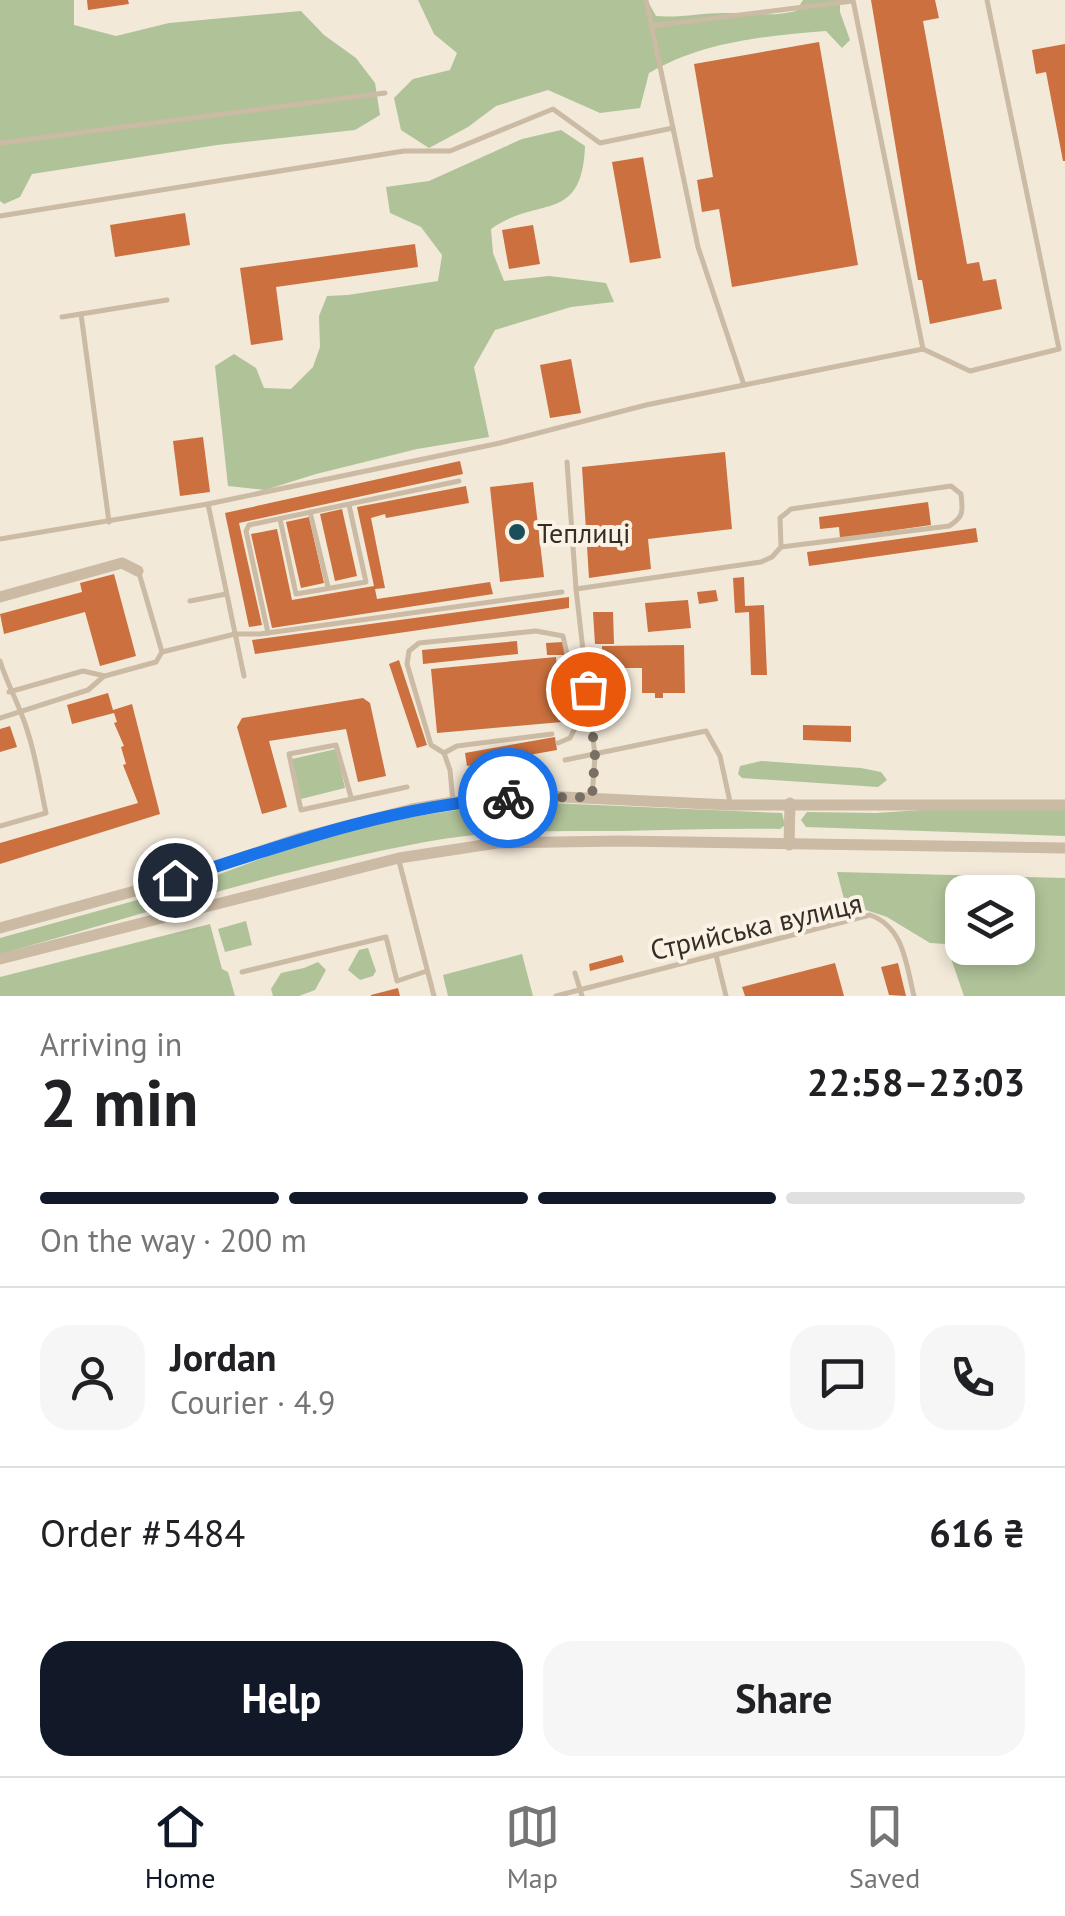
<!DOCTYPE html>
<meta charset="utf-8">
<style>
body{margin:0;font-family:"PT Sans",sans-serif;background:#f6f6f6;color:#202124;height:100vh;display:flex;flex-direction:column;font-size:38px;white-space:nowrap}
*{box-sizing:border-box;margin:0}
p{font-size:32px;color:#757577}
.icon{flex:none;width:55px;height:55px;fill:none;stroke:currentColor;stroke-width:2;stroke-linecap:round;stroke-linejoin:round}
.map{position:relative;height:996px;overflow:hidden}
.panel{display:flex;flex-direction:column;background:#fff;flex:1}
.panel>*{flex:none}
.buttons{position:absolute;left:945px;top:875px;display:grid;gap:20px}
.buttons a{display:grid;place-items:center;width:90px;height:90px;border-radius:20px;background:#fff;box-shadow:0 5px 15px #0003;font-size:50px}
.pin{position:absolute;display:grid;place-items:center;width:85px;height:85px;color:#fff;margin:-42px;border:5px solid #fff;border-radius:50%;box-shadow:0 2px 10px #0007}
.courier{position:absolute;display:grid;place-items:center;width:100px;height:100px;margin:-50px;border:8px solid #1a73e8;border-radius:50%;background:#fff;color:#222;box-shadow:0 2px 12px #0007}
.headline em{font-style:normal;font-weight:700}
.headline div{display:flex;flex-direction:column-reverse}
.headline{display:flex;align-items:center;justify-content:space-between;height:170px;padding:0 40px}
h1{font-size:65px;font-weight:700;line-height:75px}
.bar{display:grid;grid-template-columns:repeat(4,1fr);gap:15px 10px;align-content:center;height:120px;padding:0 40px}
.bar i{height:12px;border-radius:8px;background:#e0e0e0}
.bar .selected{background:#111827}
.bar p{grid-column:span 4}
.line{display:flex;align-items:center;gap:25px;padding:0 40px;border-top:2px solid #e0e0e0}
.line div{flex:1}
.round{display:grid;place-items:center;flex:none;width:105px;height:105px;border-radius:30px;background:#f6f6f6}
.primary-button{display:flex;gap:20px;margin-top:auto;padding:20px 40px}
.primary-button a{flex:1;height:115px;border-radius:30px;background:#111827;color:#fff;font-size:40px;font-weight:700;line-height:115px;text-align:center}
.primary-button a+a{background:#f6f6f6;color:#202124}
.dock{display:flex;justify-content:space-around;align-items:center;height:140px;border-top:2px solid #e0e0e0;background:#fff;font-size:28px;color:#757577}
.dock a{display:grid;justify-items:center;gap:5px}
.dock .selected{color:#111827}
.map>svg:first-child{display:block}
</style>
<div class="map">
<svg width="1065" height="996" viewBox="0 0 1065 996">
<rect width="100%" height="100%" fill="#f2e9d9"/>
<g fill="#afc298" fill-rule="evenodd">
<polygon points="0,0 74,0 74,25 116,36 169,23 301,11 324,35 356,58 375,83 380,115 355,130 217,145 32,174 20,197 4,204 0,201"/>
<path d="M 418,0 L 647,0 L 656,16 C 682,18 705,12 731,13 C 754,13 773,17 796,11 L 803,0 L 840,0 L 840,12 L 850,40 L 842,48 L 826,31 C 765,36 703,41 649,73 L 640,108 L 600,113 L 548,90 L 496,106 L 468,127 L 429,148 L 401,130 L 394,98 L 413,79 L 450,70 L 457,53 L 434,34 Z"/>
<path d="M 561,130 L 585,146 C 582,225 538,195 491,229 L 493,253 L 504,281 L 549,276 L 606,283 L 614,302 L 571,307 L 495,330 L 474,367 L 489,437 L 417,449 L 316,474 L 265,490 L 228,486 L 215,366 L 234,354 L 256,368 L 264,388 L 291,389 L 313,367 L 320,347 L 319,316 L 327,296 L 348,295 L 438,281 L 442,255 L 421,227 L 390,213 L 386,187 L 429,181 L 522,139 Z"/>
<polygon points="336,749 345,788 301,799 292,759"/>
<polygon points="761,761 861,768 881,772 887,780 878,787 742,778 738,774 740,766"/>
<path d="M 550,803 L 782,813 L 785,825 L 780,829 C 727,828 674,830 621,831 C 556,831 489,830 425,842 C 281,869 140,915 0,954 L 0,938 L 188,886 L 305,842 L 387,821 L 463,809 Z"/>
<polygon points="952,808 1065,809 1065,836 806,827 801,820 807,812 876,813"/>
<path d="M 837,872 L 1065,878 L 1065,996 L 964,996 L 946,944 L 930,943 L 887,917 L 845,903 ZM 962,892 L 1018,892 L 1018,948 L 962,948 Z"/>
<polygon points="246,921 252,945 225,952 218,929"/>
<polygon points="210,924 222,969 228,972 235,996 0,996 0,977"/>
<polygon points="368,948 376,971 373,976 360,980 348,970 359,950"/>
<polygon points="522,954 533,996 448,996 443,975"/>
<polygon points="318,962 326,970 315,990 299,996 273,996 271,989 281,973 304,968"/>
</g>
<g fill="#cb703e">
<polygon points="87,0 128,0 129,4 88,10"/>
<polygon points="871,0 935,0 939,18 923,21 967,264 979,262 983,281 996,279 1002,309 930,324 922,280 918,280"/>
<polygon points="819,42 858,265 732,287 719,209 702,212 697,180 713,177 694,64"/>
<polygon points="1065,44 1065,161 1063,161 1046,72 1036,74 1032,50"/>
<polygon points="643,157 661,258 630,263 612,162"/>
<polygon points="185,213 190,245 115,257 110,225"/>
<polygon points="533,225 540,264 509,269 502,230"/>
<polygon points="415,244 418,267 276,287 283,340 251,345 240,268"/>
<polygon points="571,359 581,413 550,418 540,365"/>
<polygon points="203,437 210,492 180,496 173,441"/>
<polygon points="725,452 732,529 648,539 651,569 589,578 582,467"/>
<polygon points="460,461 463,474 239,523 262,625 249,627 225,513"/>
<polygon points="533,482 544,577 500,582 490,487"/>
<polygon points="466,486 469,503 386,518 385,514 371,518 385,588 375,589 377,599 490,582 493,594 272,628 251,534 277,529 292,600 374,586 357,507"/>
<polygon points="928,502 931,525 840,538 839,527 820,529 819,517"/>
<polygon points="342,509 357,576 335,581 320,514"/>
<polygon points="309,517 324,583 301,588 286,522"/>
<polygon points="976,528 978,542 809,566 807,552"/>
<polygon points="114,574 136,656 100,666 85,612 4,634 0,614 82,592 80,583"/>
<polygon points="744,577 745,606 764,605 767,675 751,675 749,612 735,613 733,578"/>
<polygon points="716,590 718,601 699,604 697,592"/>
<polygon points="569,597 569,608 255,654 252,640"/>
<polygon points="688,600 691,628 648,632 645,603"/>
<polygon points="593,612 613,612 614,644 595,644"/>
<polygon points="517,641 518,654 423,664 422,650"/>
<polygon points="563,642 565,655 547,655 546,643"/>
<polygon points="684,645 685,693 663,693 663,698 655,698 655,693 642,693 642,668 602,668 602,646"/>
<polygon points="556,657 562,722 437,733 431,669"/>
<polygon points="399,660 427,745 417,748 389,664"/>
<polygon points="108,693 113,710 132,704 160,814 0,864 0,843 138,803 123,765 126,764 121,747 124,746 114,723 117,722 114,713 72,724 67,705"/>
<polygon points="363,698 370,703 386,776 358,782 346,729 269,741 287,807 262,814 237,727 242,718"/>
<polygon points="803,725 851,726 851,742 803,740"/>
<polygon points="10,726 17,747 0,752 0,729"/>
<polygon points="555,737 557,750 467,766 465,753"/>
<polygon points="622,955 624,962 590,971 589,964"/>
<polygon points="835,963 844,996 745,996 742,987"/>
<polygon points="898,963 906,996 889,995 881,967"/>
<polygon points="398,988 400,996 371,996 371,995"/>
</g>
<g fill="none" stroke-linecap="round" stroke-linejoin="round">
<g stroke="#cbbaa4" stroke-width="5">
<polyline points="646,0 698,247 744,385 923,349 970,371 1059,349 987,0"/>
<polyline points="853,0 923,349"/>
<polyline points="651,26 852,1"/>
<polyline points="0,143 385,93"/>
<polyline points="0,216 404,151 450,151 553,109 600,143 673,128"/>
<polyline points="62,317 81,314"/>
<polyline points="567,462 576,589"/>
<path d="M 951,486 L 961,494 C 963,511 964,517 949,526 L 781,547 L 780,518 L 791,509 Z"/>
<polyline points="310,512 328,587"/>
<polyline points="280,519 296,594 366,582 349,505"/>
<polyline points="109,522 81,314 167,300"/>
<polyline points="0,539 208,504"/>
<polyline points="139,573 162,652"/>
<polyline points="190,601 226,594"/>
<polyline points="268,633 246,531 249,525 459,481"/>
<path d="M 0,661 C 6,680 14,695 21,713 C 34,745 39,780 46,813 L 0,826"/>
<polyline points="244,676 208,504 500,443 646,405 744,385"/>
<polyline points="9,692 83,671 105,676 156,662 162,652 235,634 260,634 562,592"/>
<polyline points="0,718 88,690 103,677"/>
<polyline points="444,753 431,745 407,664 409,651 419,643 536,631 563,636 573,681 574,730 570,738 558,743"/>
<polyline points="565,760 706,731 720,756 730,802"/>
<polyline points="351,797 336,745 289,754 301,810 407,787"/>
<polyline points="592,797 595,756 576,589 761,562 772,557 781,547"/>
<polyline points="453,802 450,770 444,753 457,746 552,734"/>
<polyline points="399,861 434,996"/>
<polyline points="716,955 726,996"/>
<polyline points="242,972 386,937 397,981 427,971"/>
<polyline points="575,973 582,996"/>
<path d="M 556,996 L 870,915 C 904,927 906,964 914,996"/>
</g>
<g stroke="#cbbaa4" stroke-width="11">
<polyline points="0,597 122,563 138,571"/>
<polyline points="789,845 790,803"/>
<polyline points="0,928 175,880 300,838 412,809 453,802 543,796 730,805 1065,805"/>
<polyline points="0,959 399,858 497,843 621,841 1065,848"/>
</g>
</g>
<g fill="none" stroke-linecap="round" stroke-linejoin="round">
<polyline stroke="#786f65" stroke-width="10" stroke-dasharray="0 18" points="508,798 592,797 595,756 588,689"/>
<path stroke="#1a73e8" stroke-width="12" d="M 175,880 C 285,844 392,806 508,798"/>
</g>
<circle fill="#1a4e59" stroke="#faf3e5" stroke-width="4" cx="517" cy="532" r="10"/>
<g text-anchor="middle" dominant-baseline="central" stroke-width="8" stroke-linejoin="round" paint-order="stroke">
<g font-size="28" fill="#362d26" stroke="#faf3e5" text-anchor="start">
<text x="537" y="532">Теплиці</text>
</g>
<g font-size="28" fill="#362d26" stroke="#faf3e5">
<text transform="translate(756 926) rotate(-13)">Стрийська вулиця</text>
</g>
</g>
</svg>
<div class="buttons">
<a><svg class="icon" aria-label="layers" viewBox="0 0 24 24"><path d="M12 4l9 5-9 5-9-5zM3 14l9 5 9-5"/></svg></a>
</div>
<div class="pin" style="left:588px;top:689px;background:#ea580c"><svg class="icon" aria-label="bag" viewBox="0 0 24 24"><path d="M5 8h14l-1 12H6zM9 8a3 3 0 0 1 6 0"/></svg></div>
<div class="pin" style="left:175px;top:880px;background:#1f2937"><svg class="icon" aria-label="home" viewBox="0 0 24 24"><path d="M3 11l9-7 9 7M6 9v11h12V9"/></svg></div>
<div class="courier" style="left:508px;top:798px"><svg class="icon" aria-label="bike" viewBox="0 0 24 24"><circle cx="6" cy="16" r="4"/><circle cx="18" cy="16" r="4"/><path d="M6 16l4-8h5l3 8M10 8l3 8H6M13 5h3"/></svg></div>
</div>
<section class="panel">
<div class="headline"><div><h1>2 min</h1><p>Arriving in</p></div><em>22:58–23:03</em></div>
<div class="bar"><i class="selected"></i><i class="selected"></i><i class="selected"></i><i></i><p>On the way · 200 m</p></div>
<div class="line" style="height:180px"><a class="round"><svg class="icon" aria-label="person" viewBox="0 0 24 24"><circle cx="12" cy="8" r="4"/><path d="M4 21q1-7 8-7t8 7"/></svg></a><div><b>Jordan</b><p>Courier · 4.9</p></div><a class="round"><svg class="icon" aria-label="chat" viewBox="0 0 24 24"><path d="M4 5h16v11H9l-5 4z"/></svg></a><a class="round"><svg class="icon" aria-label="phone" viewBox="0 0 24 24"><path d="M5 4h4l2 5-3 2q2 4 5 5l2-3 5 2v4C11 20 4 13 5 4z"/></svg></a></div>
<div class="line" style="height:130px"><div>Order #5484</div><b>616 ₴</b></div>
<div class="primary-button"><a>Help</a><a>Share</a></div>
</section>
<nav class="dock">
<a class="selected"><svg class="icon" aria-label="home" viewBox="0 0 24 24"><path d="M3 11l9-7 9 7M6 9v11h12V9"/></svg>Home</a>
<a><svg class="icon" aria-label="map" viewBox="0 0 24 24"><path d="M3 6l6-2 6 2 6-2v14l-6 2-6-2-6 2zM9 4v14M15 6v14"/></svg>Map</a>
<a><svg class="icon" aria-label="saved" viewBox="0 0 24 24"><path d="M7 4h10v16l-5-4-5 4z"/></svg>Saved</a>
</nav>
